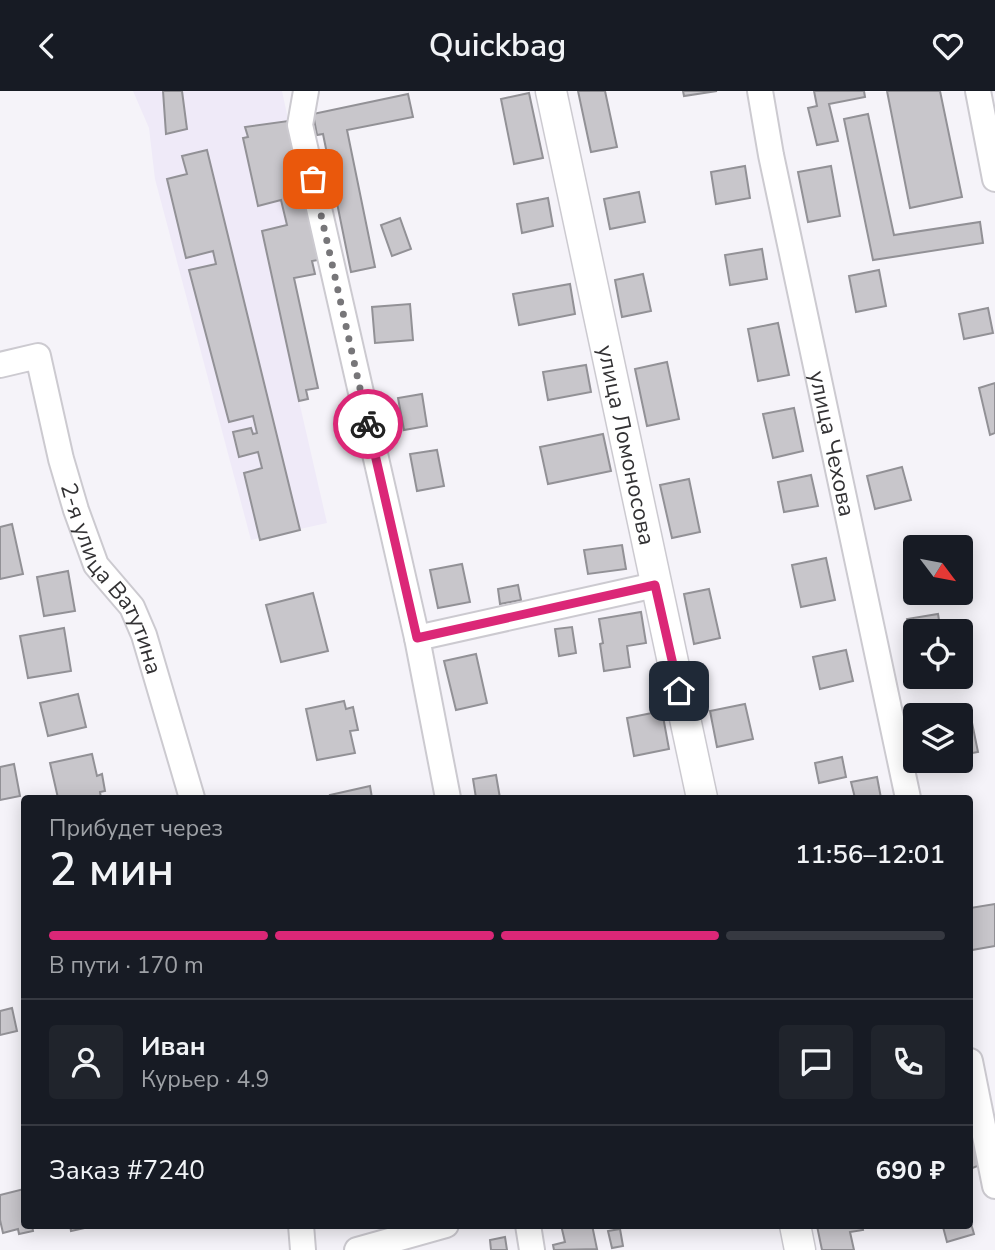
<!DOCTYPE html>
<html lang="ru">
<meta charset="utf-8">
<style>
body{margin:0;font-family:"Nunito Sans",sans-serif;background:#20242c;color:#f1f3f6;height:100vh;display:flex;flex-direction:column;font-size:26px;white-space:nowrap}
*{box-sizing:border-box;margin:0}
p{font-size:23px;color:#9ea1a6}
.icon{flex:none;width:38px;height:38px;fill:none;stroke:currentColor;stroke-width:2;stroke-linecap:round;stroke-linejoin:round}
.map{position:relative;flex:1;overflow:hidden}
.sheet{position:absolute;left:21px;top:704px;width:952px;height:434px;display:flex;flex-direction:column;background:#171b24;border-radius:7px;box-shadow:0 4px 18px #0003}
.sheet>*{flex:none}
.needle{width:46px;rotate:122deg}
.tools{position:absolute;left:903px;top:444px;display:grid;gap:14px}
.tools a{display:grid;place-items:center;width:70px;height:70px;border-radius:7px;background:#171b24;box-shadow:0 4px 18px #0003;font-size:35px}
.pin{position:absolute;display:grid;place-items:center;width:60px;height:60px;color:#fff;margin:-30px;border-radius:14px;box-shadow:0 4px 10px #0006}
.courier{position:absolute;display:grid;place-items:center;width:70px;height:70px;margin:-35px;border:5px solid #db2777;border-radius:50%;background:#fff;color:#222;box-shadow:0 2px 9px #0007}
.summary em{font-style:normal;font-weight:600}
.summary div{display:flex;flex-direction:column-reverse}
.summary{display:flex;align-items:center;justify-content:space-between;height:119px;padding:0 28px}
h1{font-size:46px;font-weight:600;line-height:52px}
.bar{display:grid;grid-template-columns:repeat(4,1fr);gap:10px 7px;align-content:center;height:84px;padding:0 28px}
.bar i{height:9px;border-radius:5px;background:#363941}
.bar .selected{background:#db2777}
.bar p{grid-column:span 4}
.line{display:flex;align-items:center;gap:18px;padding:0 28px;border-top:2px solid #363941}
.line div{flex:1}
.round{display:grid;place-items:center;flex:none;width:74px;height:74px;border-radius:7px;background:#20242c}
header{display:flex;justify-content:space-between;align-items:center;height:91px;padding:0 28px;background:#171b24;font-size:32px;font-weight:600}
.map>svg:first-child{display:block}
</style>
<header><svg class="icon" aria-label="back" viewBox="0 0 24 24"><path d="M15 5l-7 7 7 7"/></svg>Quickbag<svg class="icon" aria-label="heart" viewBox="0 0 24 24"><path d="M12 20l-8-8c-3-5 5-10 8-4 3-6 11-1 8 4z"/></svg></header>
<div class="map">
<svg width="995" height="1159" viewBox="0 0 995 1159">
<rect width="100%" height="100%" fill="#f5f3f9"/>
<polygon fill="#efeaf8" points="133,0 282,0 318,169 312,171 315,183 294,187 318,297 307,299 308,308 299,310 327,432 251,449 155,88 149,37"/>
<g fill="#c8c6cb" stroke="#929196" stroke-width="2">
<polygon points="163,0 182,0 187,38 166,43"/>
<polygon points="578,0 605,0 617,56 591,61"/>
<polygon points="683,0 717,0 684,5"/>
<polygon points="814,0 864,0 865,6 829,13 838,50 817,54 808,17 817,15"/>
<polygon points="887,0 940,0 962,106 910,117"/>
<polygon points="529,2 543,67 514,73 501,8"/>
<polygon points="408,3 413,26 347,39 375,176 351,181 323,43 317,44 313,23"/>
<polygon points="868,23 894,144 980,131 983,152 873,169 844,28"/>
<polygon points="288,30 318,169 312,170 315,183 294,187 318,297 306,299 308,308 299,310 262,140 287,134 281,109 258,115 243,47 248,46 245,36"/>
<polygon points="207,59 300,439 260,449 244,382 262,377 258,361 239,366 233,341 251,337 253,343 257,342 253,325 229,331 189,179 216,173 213,160 186,167 167,88 187,83 182,65"/>
<polygon points="745,75 750,107 716,113 711,81"/>
<polygon points="831,75 840,125 808,131 798,81"/>
<polygon points="639,101 645,131 610,138 604,108"/>
<polygon points="548,107 553,135 522,142 517,113"/>
<polygon points="400,127 411,158 392,165 381,134"/>
<polygon points="762,158 767,188 730,194 725,164"/>
<polygon points="879,179 886,215 856,221 849,185"/>
<polygon points="643,183 651,220 622,226 615,189"/>
<polygon points="570,193 575,223 519,234 513,203"/>
<polygon points="410,213 413,249 375,252 372,216"/>
<polygon points="988,217 993,242 964,248 959,223"/>
<polygon points="778,232 789,284 758,290 748,238"/>
<polygon points="667,271 679,328 647,335 635,278"/>
<polygon points="586,274 591,301 548,309 543,281"/>
<polygon points="995,292 995,342 990,344 979,297"/>
<polygon points="422,303 427,335 404,339 398,307"/>
<polygon points="794,317 803,360 773,367 763,323"/>
<polygon points="603,343 611,380 548,393 540,356"/>
<polygon points="437,359 444,395 417,400 410,363"/>
<polygon points="902,376 911,409 875,418 867,385"/>
<polygon points="811,384 818,415 784,421 778,391"/>
<polygon points="689,388 700,441 672,447 660,394"/>
<polygon points="12,433 23,483 0,488 0,436"/>
<polygon points="622,454 626,478 588,483 584,459"/>
<polygon points="826,467 835,509 801,516 792,474"/>
<polygon points="462,473 470,511 438,517 430,479"/>
<polygon points="68,480 75,520 44,525 37,486"/>
<polygon points="518,494 521,509 500,513 498,498"/>
<polygon points="709,498 720,547 694,553 684,503"/>
<polygon points="313,502 328,560 281,571 266,514"/>
<polygon points="641,521 646,552 627,555 630,576 604,580 600,553 603,552 599,528"/>
<polygon points="938,523 941,541 915,541 915,567 913,568 907,528"/>
<polygon points="572,536 576,562 559,565 555,538"/>
<polygon points="64,537 71,580 28,587 20,545"/>
<polygon points="846,559 853,590 820,598 813,566"/>
<polygon points="476,563 487,612 456,619 444,570"/>
<polygon points="78,603 86,636 48,645 40,612"/>
<polygon points="344,610 346,618 353,616 358,639 350,640 355,662 317,669 306,618"/>
<polygon points="745,613 753,648 717,656 710,620"/>
<polygon points="662,620 669,658 634,665 627,627"/>
<polygon points="970,622 978,661 961,664 961,625 959,625"/>
<polygon points="92,663 97,685 102,683 105,700 100,701 101,707 58,707 50,672"/>
<polygon points="842,666 846,686 819,692 815,672"/>
<polygon points="14,673 20,705 0,709 0,676"/>
<polygon points="496,684 500,707 476,707 473,688"/>
<polygon points="877,686 881,707 855,707 851,691"/>
<polygon points="370,695 372,707 331,707 330,704"/>
<polygon points="995,813 995,855 972,859 970,817"/>
<polygon points="12,917 17,940 0,944 0,920"/>
<polygon points="970,1037 980,1074 970,1078"/>
<polygon points="24,1098 24,1134 32,1134 33,1140 19,1143 18,1138 3,1142 0,1129 0,1104"/>
<polygon points="970,1129 974,1143 947,1151 943,1136 970,1134"/>
<polygon points="70,1134 98,1134 71,1140"/>
<polygon points="561,1134 592,1134 597,1158 554,1159 553,1154 565,1151"/>
<polygon points="862,1134 863,1139 850,1141 854,1159 822,1159 817,1135"/>
<polygon points="620,1138 623,1155 612,1157 608,1140"/>
<polygon points="505,1146 507,1159 491,1159 490,1149"/>
</g>
<g fill="none" stroke-linecap="round" stroke-linejoin="round">
<defs>
<g id="minor">
<polyline points="306,0 300,34 417,547 448,707"/>
<path id="s1" d="M 760,0 L 771,64 L 908,707"/>
<polyline points="978,0 995,88"/>
<path id="s2" d="M 0,274 L 38,265 L 61,368 L 76,419 L 96,474 L 132,516 L 144,544 L 192,707"/>
<polyline points="417,547 655,494"/>
<polyline points="970,970 995,1095"/>
<polyline points="301,1134 303,1159"/>
<polyline points="528,1134 532,1159"/>
<polyline points="357,1159 446,1134"/>
</g>
<g id="tertiary">
<path id="s3" d="M 551,0 L 702,707"/>
<polyline points="795,1134 800,1159"/>
</g>
</defs>
<use href="#minor" stroke="#cccad0" stroke-width="28"/>
<use href="#tertiary" stroke="#cccad0" stroke-width="33"/>
<use href="#minor" stroke="#fff" stroke-width="24"/>
<use href="#tertiary" stroke="#fff" stroke-width="30"/>
</g>
<g fill="none" stroke-linecap="round" stroke-linejoin="round">
<polyline stroke="#777679" stroke-width="7" stroke-dasharray="0 12.6" points="313,88 368,333"/>
<polyline stroke="#db2777" stroke-width="9" points="368,333 417,547 655,494 679,600"/>
</g>
<g text-anchor="middle" dominant-baseline="central" stroke-width="5" stroke-linejoin="round" paint-order="stroke">
<g font-size="23" fill="#333234" stroke="#f5f3f9">
<text stroke="none"><textPath href="#s3" startOffset="362">улица Ломоносова</textPath></text>
<text stroke="none"><textPath href="#s1" startOffset="360">улица Чехова</textPath></text>
<text stroke="none"><textPath href="#s2" startOffset="276">2-я улица Ватутина</textPath></text>
</g>
</g>
</svg>
<div class="tools">
<a><svg class="needle" viewBox="-14 -14 28 28"><path d="M0-13l5 13h-10z" fill="#e53935"/><path d="M0 13l5-13h-10z" fill="#9ea1a6"/></svg></a>
<a><svg class="icon" aria-label="locate" viewBox="0 0 24 24"><circle cx="12" cy="12" r="6"/><path d="M12 2v4M12 18v4M2 12h4M18 12h4"/></svg></a>
<a><svg class="icon" aria-label="layers" viewBox="0 0 24 24"><path d="M12 4l9 5-9 5-9-5zM3 14l9 5 9-5"/></svg></a>
</div>
<div class="pin" style="left:313px;top:88px;background:#ea580c"><svg class="icon" aria-label="bag" viewBox="0 0 24 24"><path d="M5 8h14l-1 12H6zM9 8a3 3 0 0 1 6 0"/></svg></div>
<div class="pin" style="left:679px;top:600px;background:#1f2937"><svg class="icon" aria-label="home" viewBox="0 0 24 24"><path d="M3 11l9-7 9 7M6 9v11h12V9"/></svg></div>
<div class="courier" style="left:368px;top:333px"><svg class="icon" aria-label="bike" viewBox="0 0 24 24"><circle cx="6" cy="16" r="4"/><circle cx="18" cy="16" r="4"/><path d="M6 16l4-8h5l3 8M10 8l3 8H6M13 5h3"/></svg></div>
<section class="sheet">
<div class="summary"><div><h1>2 мин</h1><p>Прибудет через</p></div><em>11:56–12:01</em></div>
<div class="bar"><i class="selected"></i><i class="selected"></i><i class="selected"></i><i></i><p>В пути · 170 m</p></div>
<div class="line" style="height:126px"><a class="round"><svg class="icon" aria-label="person" viewBox="0 0 24 24"><circle cx="12" cy="8" r="4"/><path d="M4 21q1-7 8-7t8 7"/></svg></a><div><b>Иван</b><p>Курьер · 4.9</p></div><a class="round"><svg class="icon" aria-label="chat" viewBox="0 0 24 24"><path d="M4 5h16v11H9l-5 4z"/></svg></a><a class="round"><svg class="icon" aria-label="phone" viewBox="0 0 24 24"><path d="M5 4h4l2 5-3 2q2 4 5 5l2-3 5 2v4C11 20 4 13 5 4z"/></svg></a></div>
<div class="line" style="height:91px"><div>Заказ #7240</div><b>690 ₽</b></div>
</section>
</div>
